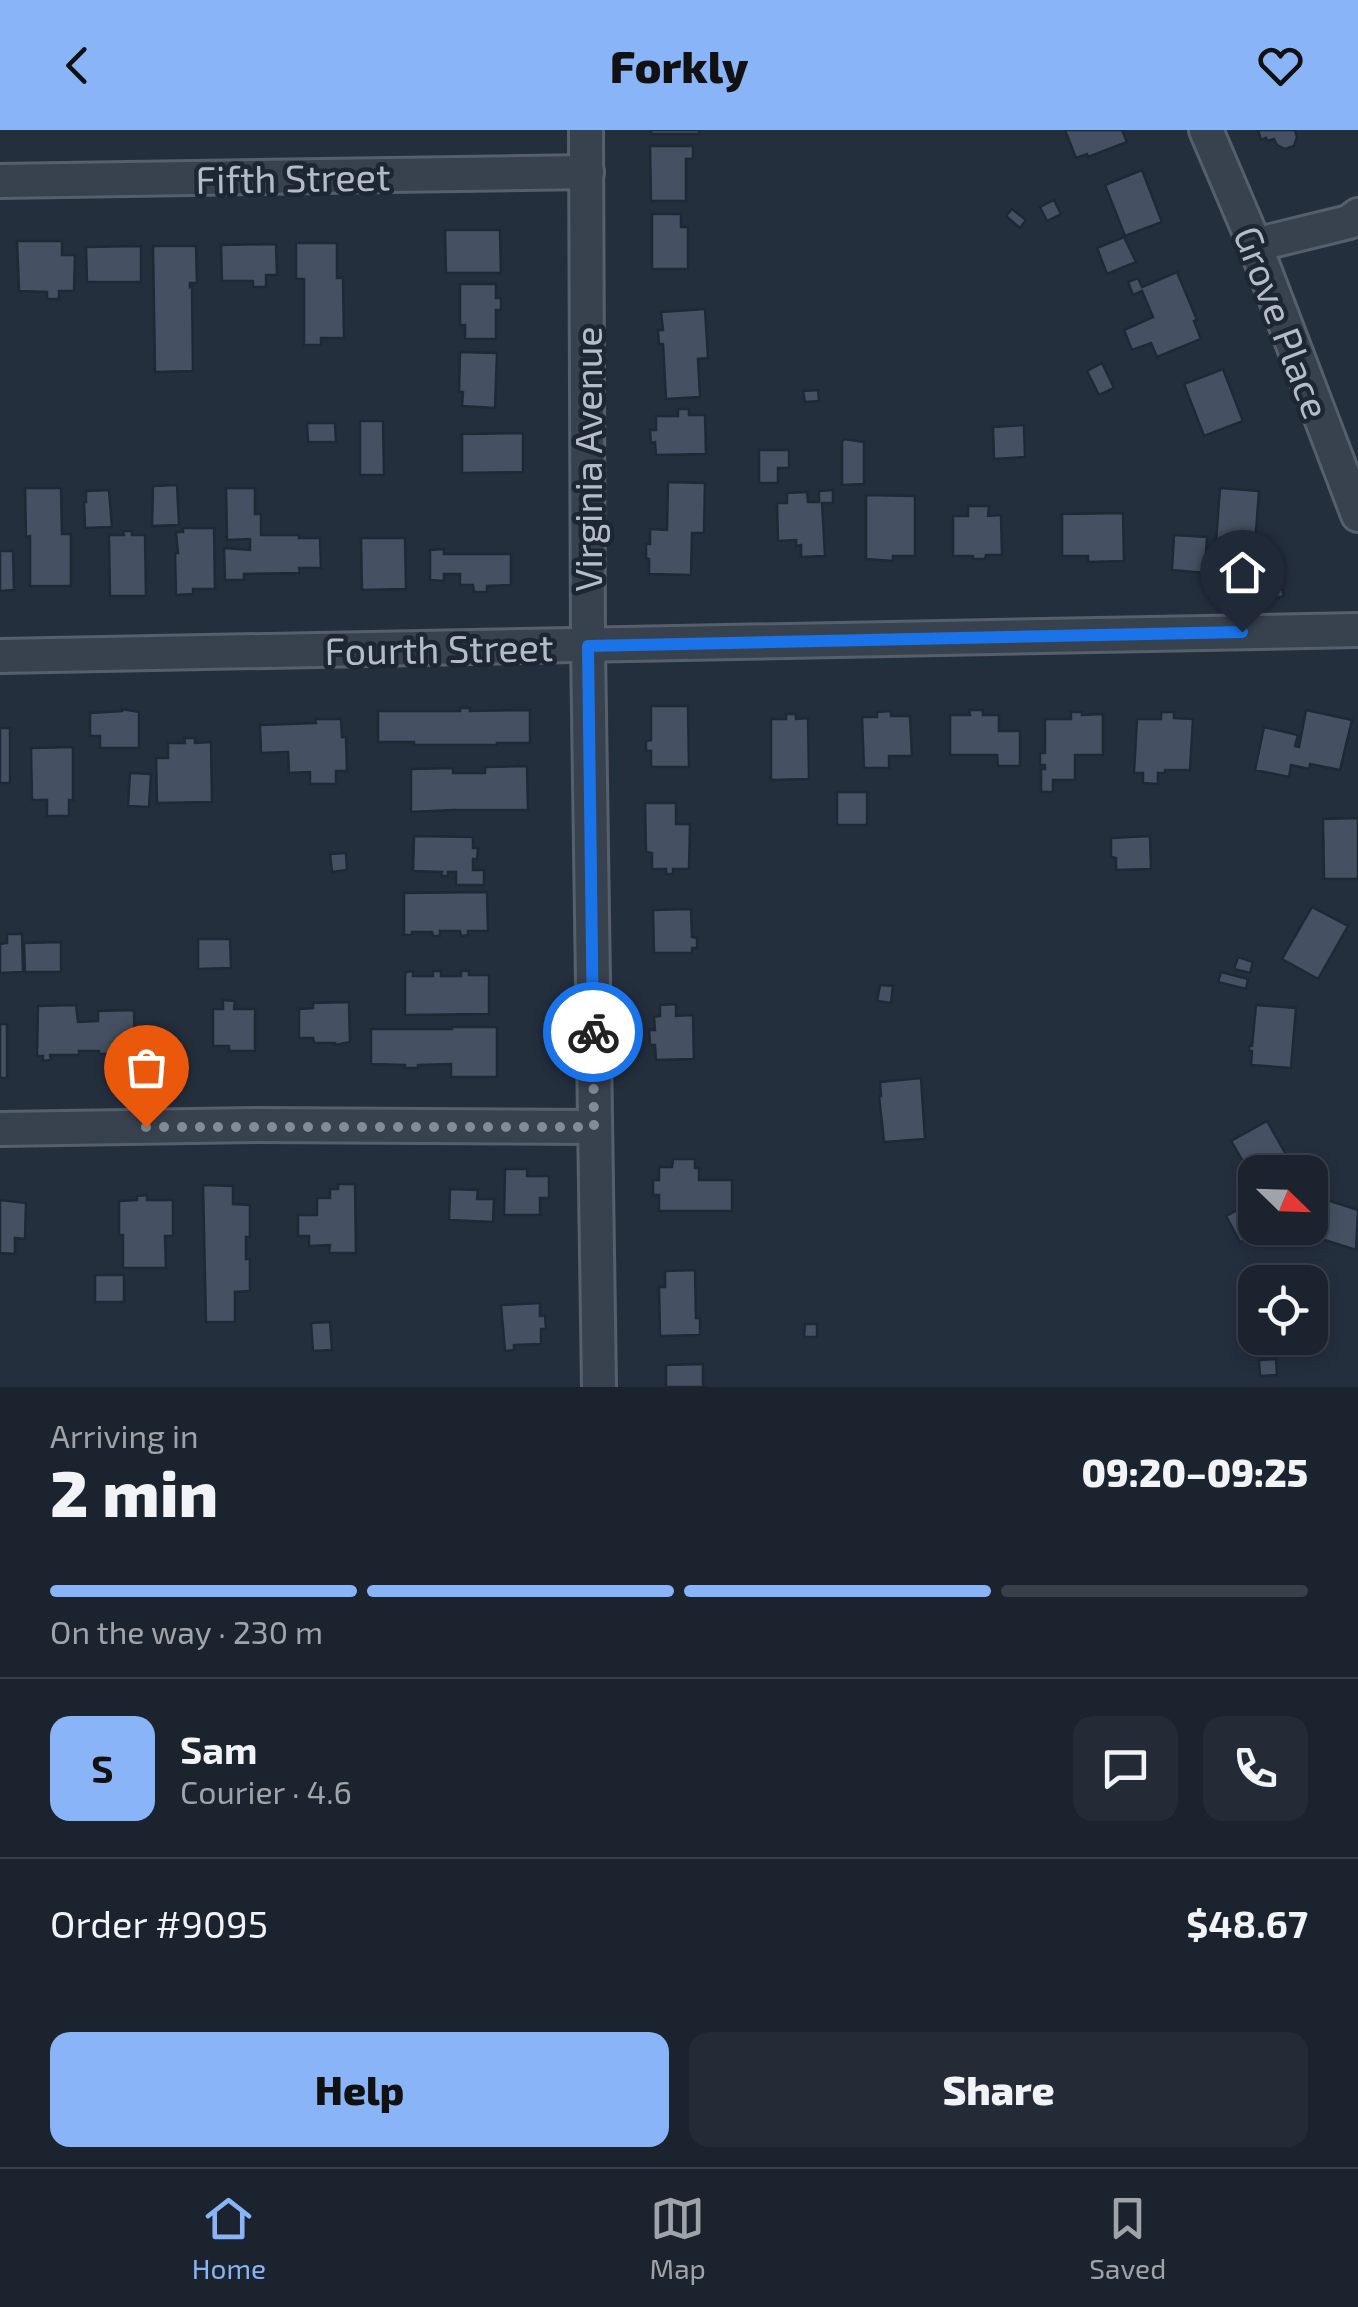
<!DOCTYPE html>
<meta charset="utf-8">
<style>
body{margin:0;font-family:"Exo 2",sans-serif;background:#242b36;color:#f1f3f6;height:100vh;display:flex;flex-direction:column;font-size:38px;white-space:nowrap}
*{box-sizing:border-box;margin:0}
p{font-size:32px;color:#a0a4aa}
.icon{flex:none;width:55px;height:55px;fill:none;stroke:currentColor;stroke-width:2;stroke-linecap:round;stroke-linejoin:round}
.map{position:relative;height:1257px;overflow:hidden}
.details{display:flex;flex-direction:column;background:#1b232e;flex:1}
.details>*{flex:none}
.needle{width:65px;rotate:113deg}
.tools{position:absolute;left:1238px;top:1025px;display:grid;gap:20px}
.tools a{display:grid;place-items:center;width:90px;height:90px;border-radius:20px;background:#1b232e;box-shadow:0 5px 15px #0003,0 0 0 2px #39404a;font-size:50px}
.pin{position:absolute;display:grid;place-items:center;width:85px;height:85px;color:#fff;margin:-102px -42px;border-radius:50% 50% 50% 0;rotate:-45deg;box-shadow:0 0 10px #0007}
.pin .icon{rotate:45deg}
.courier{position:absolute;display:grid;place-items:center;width:100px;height:100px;margin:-50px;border:8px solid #1a73e8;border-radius:50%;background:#fff;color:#222;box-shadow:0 2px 12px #0007}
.headline em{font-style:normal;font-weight:800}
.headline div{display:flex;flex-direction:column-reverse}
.headline{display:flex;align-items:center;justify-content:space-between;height:170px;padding:0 50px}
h1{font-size:65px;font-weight:800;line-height:75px}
.bar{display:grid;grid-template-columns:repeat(4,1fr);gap:15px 10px;align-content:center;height:120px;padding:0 50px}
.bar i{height:12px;border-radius:8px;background:#39404a}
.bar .current{background:#8ab4f8}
.bar p{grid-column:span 4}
.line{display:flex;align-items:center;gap:25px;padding:0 50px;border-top:2px solid #39404a}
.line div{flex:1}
.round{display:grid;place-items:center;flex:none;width:105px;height:105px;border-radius:20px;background:#242b36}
.action{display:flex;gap:20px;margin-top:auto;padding:20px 50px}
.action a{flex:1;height:115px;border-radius:20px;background:#8ab4f8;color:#111;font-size:40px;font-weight:800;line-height:115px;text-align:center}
.action a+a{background:#242b36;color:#f1f3f6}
header{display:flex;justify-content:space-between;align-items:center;height:130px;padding:0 50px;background:#8ab4f8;color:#111;font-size:45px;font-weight:800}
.dock{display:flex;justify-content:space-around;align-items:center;height:140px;border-top:2px solid #39404a;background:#1b232e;font-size:28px;color:#a0a4aa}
.dock a{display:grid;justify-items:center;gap:5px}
.dock .current{color:#8ab4f8}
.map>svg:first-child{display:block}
</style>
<header><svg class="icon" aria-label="back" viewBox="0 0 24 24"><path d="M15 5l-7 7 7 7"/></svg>Forkly<svg class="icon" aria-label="heart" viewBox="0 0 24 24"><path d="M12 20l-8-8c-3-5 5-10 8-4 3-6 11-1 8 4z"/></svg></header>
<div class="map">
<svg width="1358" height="1257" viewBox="0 0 1358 1257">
<rect width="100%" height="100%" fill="#242f3e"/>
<g fill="#455162" stroke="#1f2835" stroke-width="2.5">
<rect x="651" y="0" width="48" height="4"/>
<polygon points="1065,0 1122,0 1127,12 1088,27 1087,24 1076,28"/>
<polygon points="1258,0 1295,0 1297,7 1294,16 1285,19 1277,15 1274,9 1267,11 1266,8 1261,10"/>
<polygon points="650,16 693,16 693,29 686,29 686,71 651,71"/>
<polygon points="1142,40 1162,92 1125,106 1105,55"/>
<polygon points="1054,70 1061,84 1047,91 1040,77"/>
<polygon points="1012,79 1026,90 1020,98 1006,86"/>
<polygon points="652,84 681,84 681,97 688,97 688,139 652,139"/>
<polygon points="445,100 500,100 501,143 446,143"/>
<polygon points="1124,107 1136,132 1107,144 1097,118"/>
<polygon points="17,111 62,111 62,125 75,125 74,161 59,161 59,169 47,169 47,162 19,161"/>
<polygon points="296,113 337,113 337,148 343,148 344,208 321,208 321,215 304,215 304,149 296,149"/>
<polygon points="276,114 277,145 266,145 266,157 253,157 253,151 222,151 221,115"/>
<polygon points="141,116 141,152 87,152 86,117"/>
<polygon points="153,116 196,116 197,153 190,153 190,157 192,156 193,241 155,242"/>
<polygon points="1177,142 1197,190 1194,191 1201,209 1157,227 1151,213 1132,220 1124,200 1153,187 1142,161 1133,165 1128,152 1138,148 1142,157"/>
<polygon points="460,154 496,154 496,168 501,168 501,180 496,180 496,209 465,209 465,195 460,195"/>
<polygon points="705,179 708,228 698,229 700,267 666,269 663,214 659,214 658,200 663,200 661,182"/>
<polygon points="460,222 497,223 495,278 462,276 463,262 459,262"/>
<polygon points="1102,233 1114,258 1099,265 1087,241"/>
<polygon points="1223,239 1243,291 1204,306 1184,254"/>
<polygon points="818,260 819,271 805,272 803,261"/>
<polygon points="678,279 689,279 689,285 705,285 706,324 656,325 655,312 651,313 650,300 656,300 656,286 678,286"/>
<polygon points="360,291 383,291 384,345 360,345"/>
<polygon points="307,293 335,293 336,312 308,312"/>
<polygon points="1024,295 1025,327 994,329 993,297"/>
<polygon points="523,303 523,342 462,343 462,304"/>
<polygon points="844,309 864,312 864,354 842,355 842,312"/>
<polygon points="759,320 789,320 789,338 778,338 778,353 759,353"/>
<polygon points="668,352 705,353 704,403 692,403 691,445 649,444 649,429 646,428 646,414 650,414 650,399 667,400"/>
<polygon points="177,355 179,395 152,396 153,356"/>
<polygon points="25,358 61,358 62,404 71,404 71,456 30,456 30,406 26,407"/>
<polygon points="226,358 255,358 255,384 261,384 261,405 299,405 299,408 320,408 321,438 299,438 300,443 244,444 244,450 225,450 224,418 250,420 250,409 227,410"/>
<polygon points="1220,358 1259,361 1255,415 1216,412"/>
<polygon points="109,360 112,397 85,398 84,372 86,372 86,361"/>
<polygon points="833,360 833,373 822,373 825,426 801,427 801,415 796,416 796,410 778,411 777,373 787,373 787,363 807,362 808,372 819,372 819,361"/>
<polygon points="866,365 915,366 915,426 893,426 893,431 866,429"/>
<polygon points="968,376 989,376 988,386 1001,385 1002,425 986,425 985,429 973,429 973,426 953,426 953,386 968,386"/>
<polygon points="1123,383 1124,431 1088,432 1088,426 1062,426 1062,384"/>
<polygon points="183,398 214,398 215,459 193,459 193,464 176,465 175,423 178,423 176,402 183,402"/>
<polygon points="123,401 132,401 132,405 145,405 146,466 110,466 109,405 124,405"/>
<polygon points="1174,405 1207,407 1205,443 1172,440"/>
<polygon points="361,408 405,408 406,459 362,460"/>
<polygon points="444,419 444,424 511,424 511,455 487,456 487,462 474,462 473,455 460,455 460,444 444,444 444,451 430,450 430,420"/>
<polygon points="0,421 13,421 14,460 0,461"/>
<polygon points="1279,448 1284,466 1266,471 1261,454"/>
<polygon points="651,576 688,576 689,637 651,637 651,621 646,621 646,611 651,610"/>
<polygon points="460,578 470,578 470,581 530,580 530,613 497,613 497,615 414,615 414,612 378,612 378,581 460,581"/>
<polygon points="122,579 139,582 139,618 100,618 100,606 90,606 90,583 122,581"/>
<polygon points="969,580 983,580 983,585 999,585 999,601 1020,601 1020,636 998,636 997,625 950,625 950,585 970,585"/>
<polygon points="1306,580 1352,590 1340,640 1310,634 1309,639 1291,635 1289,647 1255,640 1264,597 1298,605 1295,616 1299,617"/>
<polygon points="891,581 891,586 910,586 912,626 889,626 889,638 864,638 862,587 877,587 877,582"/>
<polygon points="1071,582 1082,582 1082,585 1103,584 1103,625 1075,625 1075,650 1053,650 1053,662 1041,662 1041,639 1045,639 1045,635 1040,635 1040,623 1045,623 1045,589 1071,589"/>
<polygon points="1161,582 1174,582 1174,588 1193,589 1190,640 1165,640 1165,643 1158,643 1158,654 1143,653 1143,643 1134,643 1137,589 1161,589"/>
<polygon points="786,584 796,584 796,589 808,588 809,649 771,650 771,589 786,589"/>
<polygon points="315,589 341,589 342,607 346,607 347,641 336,641 336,654 310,654 310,642 289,643 288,622 261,623 260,595 316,593"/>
<rect x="0" y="598" width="10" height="55"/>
<polygon points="184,608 195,608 195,613 211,612 212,672 157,673 156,628 168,628 168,613 185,613"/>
<polygon points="73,617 73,670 69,670 69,686 47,686 47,670 32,670 31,618"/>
<polygon points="527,636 528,680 453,680 411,682 411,639 453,638 453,643 485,643 485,637"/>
<polygon points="130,643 151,644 149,677 128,676"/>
<rect x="837" y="662" width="30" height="33"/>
<polygon points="645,673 676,673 676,694 690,694 689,739 673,739 673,744 666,744 666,739 652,739 652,723 646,722"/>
<polygon points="1358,688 1358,749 1324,749 1323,689"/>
<polygon points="414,706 473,707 473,718 478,718 477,729 473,729 473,740 484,740 484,755 456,755 456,742 448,742 448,746 441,746 442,742 413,741"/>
<polygon points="1150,706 1151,739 1116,740 1116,728 1111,727 1111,708"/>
<polygon points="346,723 347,740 332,742 330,724"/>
<polygon points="487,762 488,801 468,801 468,805 461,806 460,801 440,801 440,806 433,806 432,802 412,802 412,805 404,805 404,763"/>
<polygon points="1312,777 1348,796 1318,849 1282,829"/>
<polygon points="691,779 692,807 697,808 697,818 692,818 692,823 654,823 653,780"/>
<polygon points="7,804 22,804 23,842 0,843 0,814 7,813"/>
<polygon points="198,809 230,809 231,838 198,839"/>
<polygon points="61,812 61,842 25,842 24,813"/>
<polygon points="1238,827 1253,832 1250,843 1234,839"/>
<polygon points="413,841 413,846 433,846 433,841 441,841 441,846 461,846 461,841 469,841 469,845 489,845 489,884 405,885 405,846 406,842"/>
<polygon points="1221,842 1248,849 1246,859 1218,852"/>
<polygon points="880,855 893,856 891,873 877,871"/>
<polygon points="223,870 235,871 234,879 255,879 255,921 229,921 229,916 213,916 213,879 223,879"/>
<polygon points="349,872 350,912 335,915 335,913 314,913 313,908 299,908 299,879 313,878 313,873"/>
<polygon points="676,874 676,886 693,885 694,929 656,930 655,915 650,915 649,900 655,900 654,887 660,886 660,875"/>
<polygon points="76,875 78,892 98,891 98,881 134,880 135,923 99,924 99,921 79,921 79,925 50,925 51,930 43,931 43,926 37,926 38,876"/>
<polygon points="1256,875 1296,878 1291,938 1251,935 1252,921 1249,921 1249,916 1252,916"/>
<rect x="0" y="894" width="7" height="54"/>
<polygon points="452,897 497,897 497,947 451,947 451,934 418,935 418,938 405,938 405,935 371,934 371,899 452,899"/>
<polygon points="921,948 925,1009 884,1012 879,966 881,966 880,952"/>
<polygon points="1267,991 1296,1042 1255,1042 1255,1052 1231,1011"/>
<polygon points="673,1029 695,1029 695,1038 699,1038 699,1050 732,1050 732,1081 659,1081 659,1065 653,1065 653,1050 659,1050 659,1037 672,1037"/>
<polygon points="505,1039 527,1039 527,1046 549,1046 549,1068 540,1068 540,1085 504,1085"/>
<polygon points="338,1054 355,1054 356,1123 329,1123 330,1115 309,1116 309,1106 298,1106 298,1085 317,1085 317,1068 330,1068 330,1059 338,1059"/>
<polygon points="203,1055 233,1056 233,1074 250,1075 250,1107 246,1107 246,1129 250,1129 250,1161 235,1162 235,1192 206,1192"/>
<polygon points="450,1059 478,1060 477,1069 494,1069 493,1092 449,1090"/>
<polygon points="147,1065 147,1070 173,1070 173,1106 165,1106 166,1138 123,1138 123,1105 119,1105 119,1071 137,1070 137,1066"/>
<polygon points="1318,1067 1358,1080 1356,1120 1306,1104"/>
<polygon points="0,1070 26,1073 25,1109 15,1108 15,1124 0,1123"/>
<polygon points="1253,1072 1255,1076 1255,1098 1267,1098 1240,1112 1226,1086"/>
<polygon points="695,1140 696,1188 700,1188 700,1205 660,1206 659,1157 665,1157 665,1141"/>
<rect x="95" y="1145" width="29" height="27"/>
<polygon points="540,1173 540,1186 545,1185 546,1199 541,1199 541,1214 514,1215 514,1220 505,1221 501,1175"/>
<polygon points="330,1192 332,1220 313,1221 311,1193"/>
<polygon points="805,1194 817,1194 817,1207 804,1207"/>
<polygon points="1276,1229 1277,1245 1260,1246 1259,1230"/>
<polygon points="703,1234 703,1257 708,1257 666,1257 666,1235"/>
</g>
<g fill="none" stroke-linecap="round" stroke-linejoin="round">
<defs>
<g id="minor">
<polyline points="586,0 588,516 599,1257"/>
<polyline points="1206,0 1255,115 1358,385"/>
<polyline points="0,51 587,42"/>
<polyline points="1255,115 1349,92 1358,85"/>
<polyline points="0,526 1358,500"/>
<polyline points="0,999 256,995 594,997"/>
</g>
</defs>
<use href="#minor" stroke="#565f6c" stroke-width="38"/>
<use href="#minor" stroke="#38414e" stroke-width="32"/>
</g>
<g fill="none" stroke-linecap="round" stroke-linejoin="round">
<polyline stroke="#828b98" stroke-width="10" stroke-dasharray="0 18" points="146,997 594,997 593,902"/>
<polyline stroke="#1a73e8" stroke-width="12" points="593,902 588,516 1242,502"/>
</g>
<g text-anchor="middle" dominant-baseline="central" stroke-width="9" stroke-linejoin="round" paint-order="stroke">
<g font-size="38" fill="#b4bcc9" stroke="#1d2633">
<text transform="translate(293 47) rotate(-1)">Fifth Street</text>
<text transform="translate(1283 192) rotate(69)">Grove Place</text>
<text transform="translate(587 329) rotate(-90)">Virginia Avenue</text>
<text transform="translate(439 518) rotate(-1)">Fourth Street</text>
</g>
</g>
</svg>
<div class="tools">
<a><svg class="needle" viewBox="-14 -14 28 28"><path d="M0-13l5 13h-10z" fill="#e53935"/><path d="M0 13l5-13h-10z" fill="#a0a4aa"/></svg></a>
<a><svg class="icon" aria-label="locate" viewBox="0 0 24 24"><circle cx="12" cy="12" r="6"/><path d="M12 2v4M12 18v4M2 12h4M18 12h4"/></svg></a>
</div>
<div class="pin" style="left:146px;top:997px;background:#ea580c"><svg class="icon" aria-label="bag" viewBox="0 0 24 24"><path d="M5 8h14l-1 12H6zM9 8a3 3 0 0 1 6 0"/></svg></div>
<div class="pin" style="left:1242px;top:502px;background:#1f2937"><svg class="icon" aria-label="home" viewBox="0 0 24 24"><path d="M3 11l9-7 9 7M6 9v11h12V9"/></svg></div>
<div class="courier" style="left:593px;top:902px"><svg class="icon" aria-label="bike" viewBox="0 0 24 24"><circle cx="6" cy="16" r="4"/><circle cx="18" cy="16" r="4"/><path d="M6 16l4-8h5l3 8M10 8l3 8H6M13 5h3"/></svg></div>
</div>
<section class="details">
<div class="headline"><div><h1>2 min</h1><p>Arriving in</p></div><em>09:20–09:25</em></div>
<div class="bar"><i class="current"></i><i class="current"></i><i class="current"></i><i></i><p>On the way · 230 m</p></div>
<div class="line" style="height:180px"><b class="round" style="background:#8ab4f8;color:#111">S</b><div><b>Sam</b><p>Courier · 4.6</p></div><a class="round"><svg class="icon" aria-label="chat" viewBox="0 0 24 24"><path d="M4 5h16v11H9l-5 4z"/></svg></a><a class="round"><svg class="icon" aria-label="phone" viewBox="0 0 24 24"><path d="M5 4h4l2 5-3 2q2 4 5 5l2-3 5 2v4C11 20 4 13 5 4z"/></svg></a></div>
<div class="line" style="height:130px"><div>Order #9095</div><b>$48.67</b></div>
<div class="action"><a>Help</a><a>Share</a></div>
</section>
<nav class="dock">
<a class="current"><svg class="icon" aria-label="home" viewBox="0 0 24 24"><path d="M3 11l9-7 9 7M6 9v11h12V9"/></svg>Home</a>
<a><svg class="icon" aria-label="map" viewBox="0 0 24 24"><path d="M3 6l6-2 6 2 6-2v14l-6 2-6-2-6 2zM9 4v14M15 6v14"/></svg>Map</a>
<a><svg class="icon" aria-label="saved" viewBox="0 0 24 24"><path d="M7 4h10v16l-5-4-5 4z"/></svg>Saved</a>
</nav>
